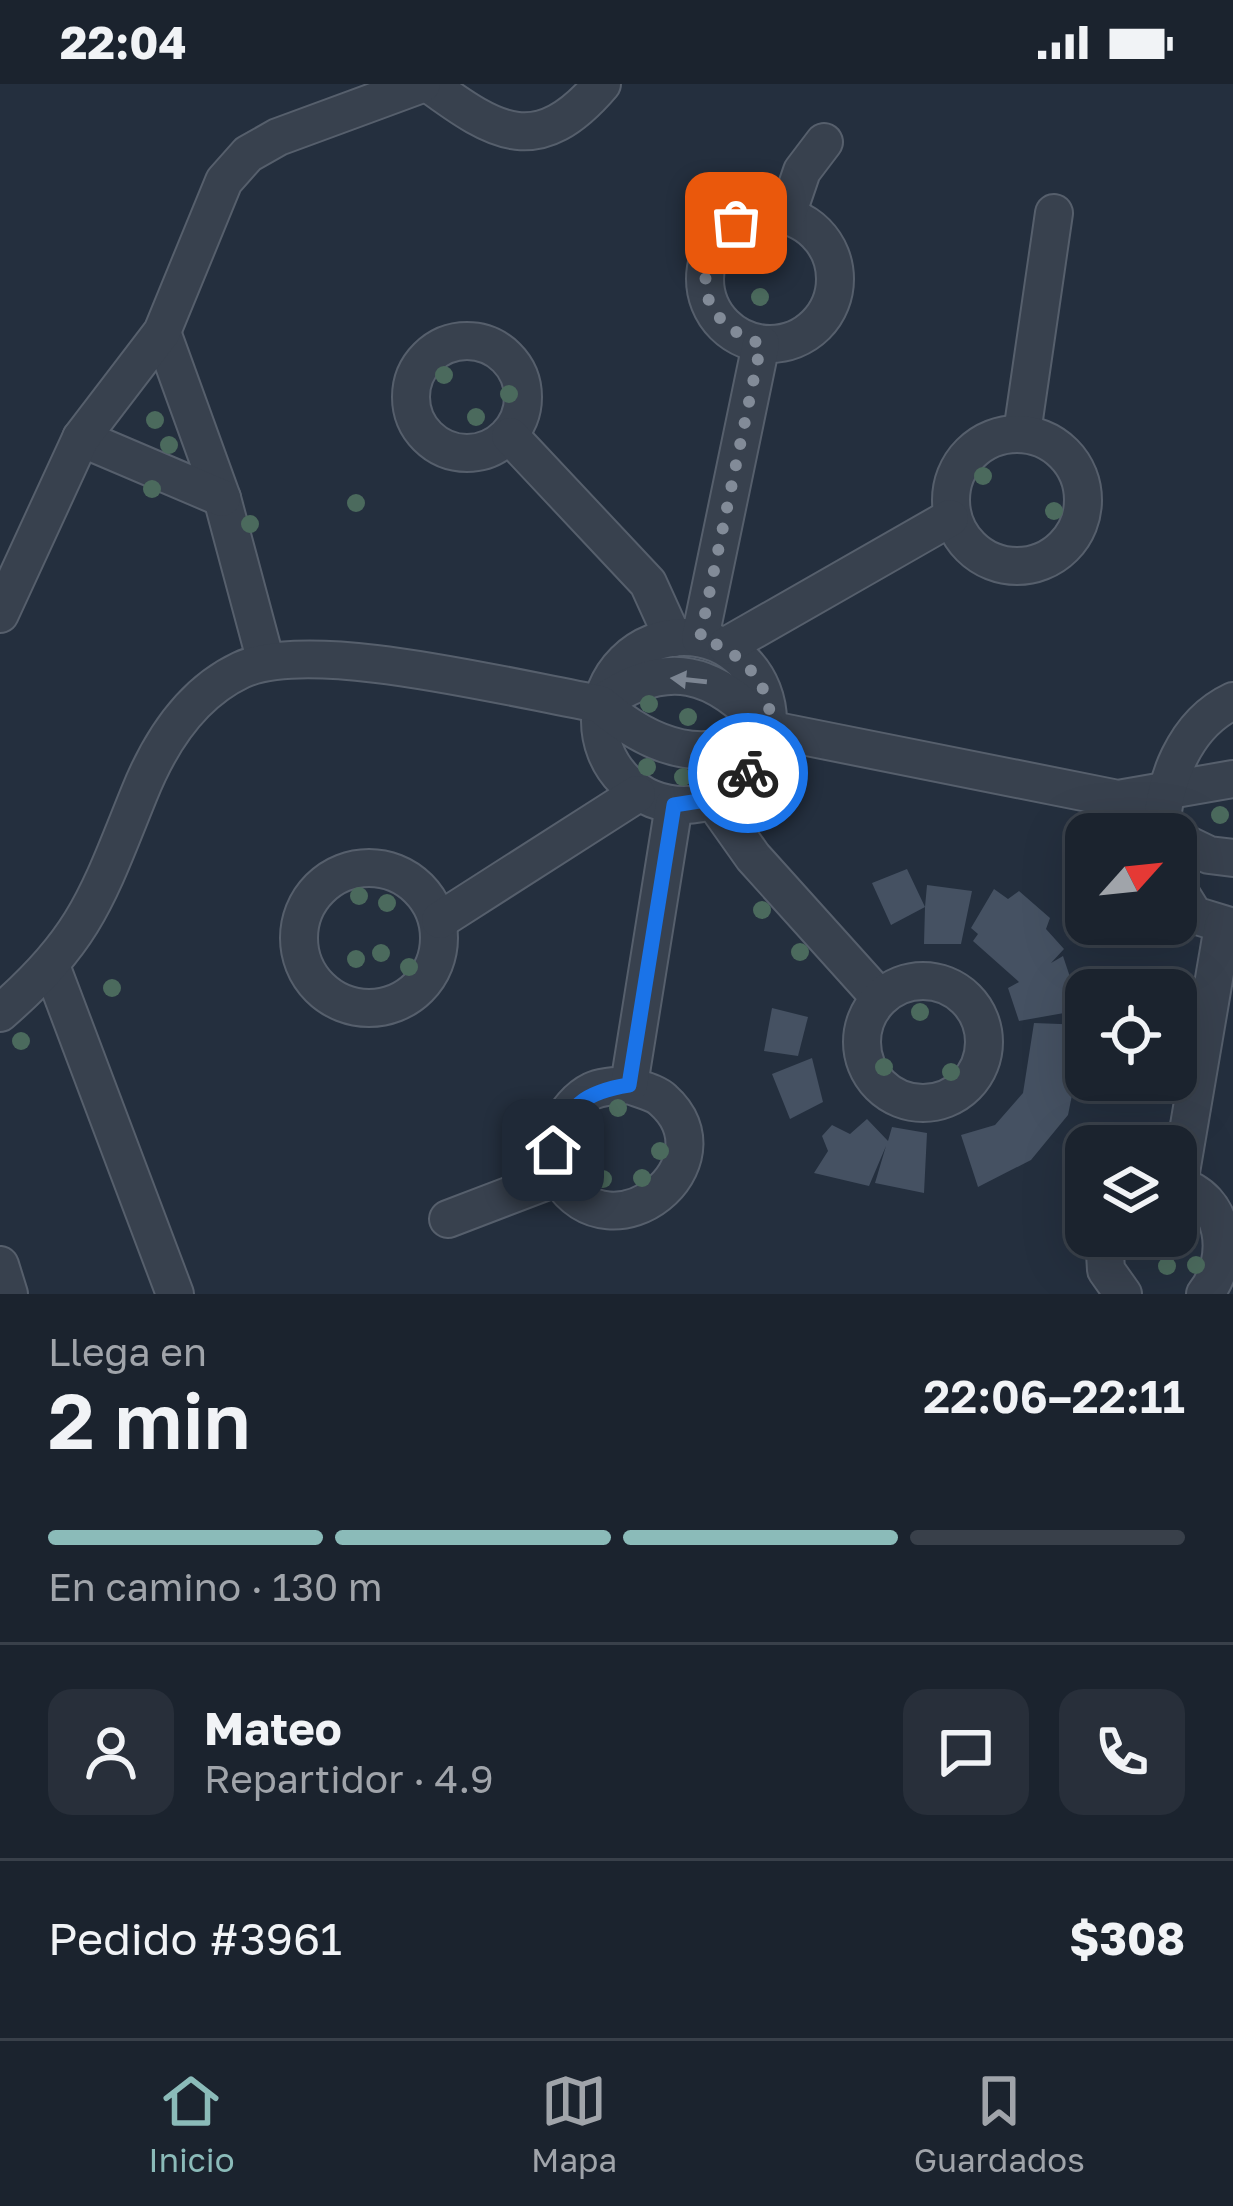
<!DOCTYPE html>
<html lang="es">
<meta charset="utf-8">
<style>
body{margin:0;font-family:"Golos Text",sans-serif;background:#282f3a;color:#f1f3f6;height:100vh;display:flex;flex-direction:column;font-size:45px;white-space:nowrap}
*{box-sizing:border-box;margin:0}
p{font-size:39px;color:#a0a4aa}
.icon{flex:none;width:66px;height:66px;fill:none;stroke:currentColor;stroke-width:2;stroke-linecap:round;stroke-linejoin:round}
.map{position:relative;height:1210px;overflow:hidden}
.sheet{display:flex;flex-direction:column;background:#1b232e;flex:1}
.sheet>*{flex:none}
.needle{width:78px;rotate:63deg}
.controls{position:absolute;left:1065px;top:729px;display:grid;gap:24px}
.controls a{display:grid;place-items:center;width:132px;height:132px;border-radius:24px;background:#1b232e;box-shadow:0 12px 48px #0002,0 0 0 3px #39404a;font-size:60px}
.pin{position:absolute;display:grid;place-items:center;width:102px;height:102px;color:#fff;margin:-51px;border-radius:24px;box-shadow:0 6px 18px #0006}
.courier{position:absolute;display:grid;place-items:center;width:120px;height:120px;margin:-60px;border:9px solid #1a73e8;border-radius:50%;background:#fff;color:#222;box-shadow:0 3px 15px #0007}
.summary em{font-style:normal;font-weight:600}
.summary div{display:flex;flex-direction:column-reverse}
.summary{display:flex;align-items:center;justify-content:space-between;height:204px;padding:0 48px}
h1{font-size:78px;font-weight:600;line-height:90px}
.bar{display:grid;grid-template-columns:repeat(4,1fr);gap:18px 12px;align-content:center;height:144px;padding:0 48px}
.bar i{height:15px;border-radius:9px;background:#39404a}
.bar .active{background:#8bbbb9}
.bar p{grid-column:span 4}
.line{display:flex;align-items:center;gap:30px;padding:0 48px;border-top:3px solid #39404a}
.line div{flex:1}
.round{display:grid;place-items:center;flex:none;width:126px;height:126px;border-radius:24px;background:#282f3a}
.status{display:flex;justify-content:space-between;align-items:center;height:84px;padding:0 60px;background:#1b232e;direction:ltr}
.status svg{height:33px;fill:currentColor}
.tabs{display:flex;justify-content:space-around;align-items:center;height:168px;border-top:3px solid #39404a;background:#1b232e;font-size:33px;color:#a0a4aa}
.tabs a{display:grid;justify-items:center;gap:6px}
.tabs .active{color:#8bbbb9}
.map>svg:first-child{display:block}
</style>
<div class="status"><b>22:04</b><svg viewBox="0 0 49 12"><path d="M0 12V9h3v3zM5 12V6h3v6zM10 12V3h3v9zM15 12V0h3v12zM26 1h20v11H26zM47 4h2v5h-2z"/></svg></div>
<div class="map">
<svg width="1233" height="1210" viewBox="0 0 1233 1210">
<rect width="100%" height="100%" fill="#242f3e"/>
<g fill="#455162">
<polygon points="907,785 925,823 927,801 972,807 961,860 924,860 925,823 891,841 872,799"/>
<polygon points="994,805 1008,815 1019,807 1050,834 1046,845 1064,865 1051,879 1063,872 1081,926 1019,937 1008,904 1019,898 973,857 978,850 971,844"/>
<polygon points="772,924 808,933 798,972 764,967"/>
<polygon points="1034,939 1086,941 1068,1031 1031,1076 978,1103 961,1051 995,1041 1023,1009"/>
<polygon points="812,974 823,1018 790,1035 772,990"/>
<polygon points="867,1035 888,1057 892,1043 927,1049 924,1109 875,1099 886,1062 869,1102 814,1089 828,1067 822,1052 832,1041 850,1050"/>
</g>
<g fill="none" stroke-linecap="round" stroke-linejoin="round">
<defs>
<g id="minor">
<path d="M 429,0 C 497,50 538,75 602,0"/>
<circle cx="770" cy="195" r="65"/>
<polyline points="787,131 802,87 824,58"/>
<polyline points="162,248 222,414 266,578"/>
<circle cx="467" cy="313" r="56"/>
<polyline points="1022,349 1054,129"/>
<circle cx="1017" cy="416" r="66"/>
<polyline points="510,352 648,499 673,554"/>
<polyline points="81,354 222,414"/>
<polyline points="0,530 81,354 162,248 224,97 248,70 278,53 422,0"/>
<circle cx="684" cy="637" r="84"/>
<polyline points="700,554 761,260"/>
<polyline points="726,562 950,434"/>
<path d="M 600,620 C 667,573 715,587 767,645 L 1118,715 L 1233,695"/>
<polyline points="712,715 753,773 879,913"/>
<path d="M 1161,750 C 1163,698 1184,640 1233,617"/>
<polyline points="1176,755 1209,771 1233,774"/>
<circle cx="369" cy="854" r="70"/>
<polyline points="1176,802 1194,831 1233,843"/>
<polyline points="440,836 637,710"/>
<polyline points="52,884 175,1210"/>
<circle cx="923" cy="958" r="61"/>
<path d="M 0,929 C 86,855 98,811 139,710 C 159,660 190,610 241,586 C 313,553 517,606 600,620 C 651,664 707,685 767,645"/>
<path d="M 629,1001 C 639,1005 656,1009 663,1016 C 733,1078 614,1179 559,1094 C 541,1066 565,1020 592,1007 C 602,1002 618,1002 629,1001 Z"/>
<polyline points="629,1001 674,721"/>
<polyline points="1179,1100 1223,842"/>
<path d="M 1176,1101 C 1227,1113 1233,1175 1205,1210"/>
<polyline points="448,1135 558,1093"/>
<polyline points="1104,1152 1106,1186 1123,1210"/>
<polyline points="0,1181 9,1210"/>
</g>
</defs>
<use href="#minor" stroke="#565f6c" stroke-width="40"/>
<use href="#minor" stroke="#38414e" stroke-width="36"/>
</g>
<g fill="#4b6a5d">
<circle cx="760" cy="213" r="9"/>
<circle cx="444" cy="291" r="9"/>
<circle cx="509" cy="310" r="9"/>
<circle cx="476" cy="333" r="9"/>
<circle cx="155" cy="336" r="9"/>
<circle cx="169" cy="361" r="9"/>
<circle cx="983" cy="392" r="9"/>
<circle cx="152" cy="405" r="9"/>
<circle cx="356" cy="419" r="9"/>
<circle cx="1054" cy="427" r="9"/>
<circle cx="250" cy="440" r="9"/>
<circle cx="649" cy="620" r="9"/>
<circle cx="688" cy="633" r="9"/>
<circle cx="647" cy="683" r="9"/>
<circle cx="791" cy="690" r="9"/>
<circle cx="683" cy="693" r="9"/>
<circle cx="718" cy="694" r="9"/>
<circle cx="762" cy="726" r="9"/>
<circle cx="1220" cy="731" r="9"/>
<circle cx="359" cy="812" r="9"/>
<circle cx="387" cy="819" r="9"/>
<circle cx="762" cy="826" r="9"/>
<circle cx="800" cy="868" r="9"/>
<circle cx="381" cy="869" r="9"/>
<circle cx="356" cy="875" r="9"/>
<circle cx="409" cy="883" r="9"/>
<circle cx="112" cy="904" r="9"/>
<circle cx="920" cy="928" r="9"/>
<circle cx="21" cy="957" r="9"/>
<circle cx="884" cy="983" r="9"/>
<circle cx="951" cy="988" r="9"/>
<circle cx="618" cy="1024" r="9"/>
<circle cx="660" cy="1067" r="9"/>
<circle cx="642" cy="1094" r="9"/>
<circle cx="603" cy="1095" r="9"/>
<circle cx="1196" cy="1181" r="9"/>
<circle cx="1167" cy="1182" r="9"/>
</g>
<defs><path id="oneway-solid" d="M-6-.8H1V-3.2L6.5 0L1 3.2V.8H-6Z" transform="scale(3)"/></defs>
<use fill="#7c8592" href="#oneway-solid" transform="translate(689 596) rotate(-174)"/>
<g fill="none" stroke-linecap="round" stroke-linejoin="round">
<path stroke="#828b98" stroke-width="12" stroke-dasharray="0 21.6" d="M 736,139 C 687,185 698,237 761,260 L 700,554 C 761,573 795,635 748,689"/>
<path stroke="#1a73e8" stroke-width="15" d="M 553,1066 C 567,1022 584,1008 629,1001 L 674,721 L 712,715 L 748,689"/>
</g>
</svg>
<div class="controls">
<a><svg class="needle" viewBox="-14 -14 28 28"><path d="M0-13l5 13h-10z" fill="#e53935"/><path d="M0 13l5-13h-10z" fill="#a0a4aa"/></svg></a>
<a><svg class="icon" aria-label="locate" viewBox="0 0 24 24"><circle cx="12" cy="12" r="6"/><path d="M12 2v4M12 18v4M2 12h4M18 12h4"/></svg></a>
<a><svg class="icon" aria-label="layers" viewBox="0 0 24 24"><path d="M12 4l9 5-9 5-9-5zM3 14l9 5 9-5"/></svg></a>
</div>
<div class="pin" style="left:736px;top:139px;background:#ea580c"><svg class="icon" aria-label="bag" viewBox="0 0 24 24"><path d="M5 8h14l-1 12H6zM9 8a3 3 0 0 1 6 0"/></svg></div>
<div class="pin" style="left:553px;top:1066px;background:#1f2937"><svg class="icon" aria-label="home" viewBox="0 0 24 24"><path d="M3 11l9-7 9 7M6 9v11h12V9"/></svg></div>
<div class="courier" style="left:748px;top:689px"><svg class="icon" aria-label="bike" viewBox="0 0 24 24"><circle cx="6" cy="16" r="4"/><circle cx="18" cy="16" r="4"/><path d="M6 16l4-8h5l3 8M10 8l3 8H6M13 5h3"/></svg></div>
</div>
<section class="sheet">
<div class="summary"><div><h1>2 min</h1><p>Llega en</p></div><em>22:06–22:11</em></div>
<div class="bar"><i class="active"></i><i class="active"></i><i class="active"></i><i></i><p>En camino · 130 m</p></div>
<div class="line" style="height:216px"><a class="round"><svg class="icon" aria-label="person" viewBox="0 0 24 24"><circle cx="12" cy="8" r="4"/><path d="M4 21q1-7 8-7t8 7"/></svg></a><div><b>Mateo</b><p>Repartidor · 4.9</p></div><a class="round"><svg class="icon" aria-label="chat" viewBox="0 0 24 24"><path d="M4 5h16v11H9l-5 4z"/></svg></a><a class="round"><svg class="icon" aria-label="phone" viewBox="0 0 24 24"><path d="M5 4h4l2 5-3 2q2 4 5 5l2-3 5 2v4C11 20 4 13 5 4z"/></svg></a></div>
<div class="line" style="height:156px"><div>Pedido #3961</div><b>$308</b></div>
</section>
<nav class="tabs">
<a class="active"><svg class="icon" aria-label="home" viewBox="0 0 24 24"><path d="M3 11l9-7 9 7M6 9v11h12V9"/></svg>Inicio</a>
<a><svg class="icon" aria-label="map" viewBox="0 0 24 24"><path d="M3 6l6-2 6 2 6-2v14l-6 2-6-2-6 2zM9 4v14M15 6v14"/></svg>Mapa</a>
<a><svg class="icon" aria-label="saved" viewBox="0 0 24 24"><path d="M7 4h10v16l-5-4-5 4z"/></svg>Guardados</a>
</nav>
